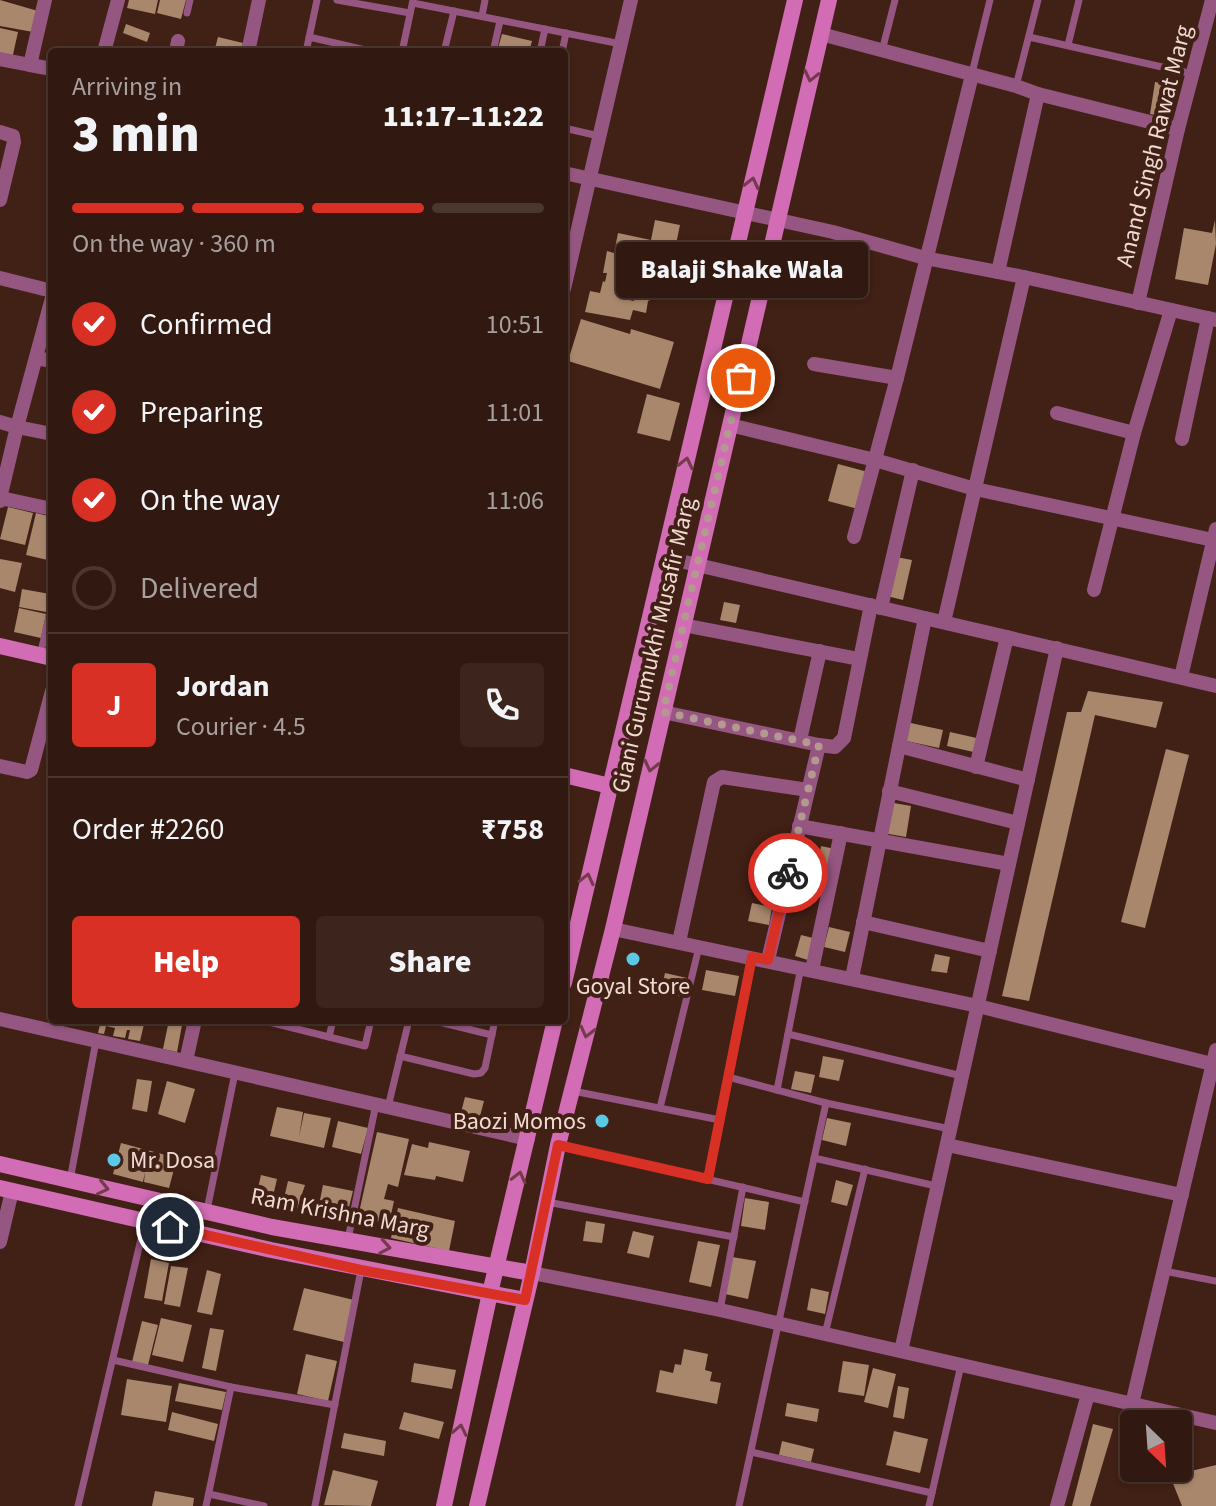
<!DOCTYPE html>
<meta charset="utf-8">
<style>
body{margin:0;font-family:"Source Sans 3",sans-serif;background:#3d251e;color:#f1f3f6;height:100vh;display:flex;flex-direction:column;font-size:30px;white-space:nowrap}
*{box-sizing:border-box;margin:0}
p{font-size:26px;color:#a8a09f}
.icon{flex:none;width:44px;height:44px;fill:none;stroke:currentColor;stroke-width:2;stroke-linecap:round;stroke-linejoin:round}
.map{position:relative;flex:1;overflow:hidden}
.drawer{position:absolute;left:48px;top:48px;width:520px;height:976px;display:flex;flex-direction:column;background:#311810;border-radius:8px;box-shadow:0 2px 6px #0004,0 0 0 2px #4c3730}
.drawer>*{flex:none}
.needle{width:52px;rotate:155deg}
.buttons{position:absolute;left:1120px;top:1410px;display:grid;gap:16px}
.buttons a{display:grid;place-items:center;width:72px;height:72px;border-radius:8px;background:#311810;box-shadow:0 2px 6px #0004,0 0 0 2px #4c3730;font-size:40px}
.pin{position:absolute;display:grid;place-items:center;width:68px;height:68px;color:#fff;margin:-34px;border:4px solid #fff;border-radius:50%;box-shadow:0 2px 8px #0007}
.courier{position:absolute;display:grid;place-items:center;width:80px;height:80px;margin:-40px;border:6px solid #d93025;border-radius:50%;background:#fff;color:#222;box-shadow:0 2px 10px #0007}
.bubble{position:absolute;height:56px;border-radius:8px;background:#311810;box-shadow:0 2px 6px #0004,0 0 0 2px #4c3730;font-size:26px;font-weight:800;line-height:56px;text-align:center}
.headline em{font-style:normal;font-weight:800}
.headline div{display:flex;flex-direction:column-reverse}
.headline{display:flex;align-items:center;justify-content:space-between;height:136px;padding:0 24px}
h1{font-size:52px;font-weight:800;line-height:60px}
.bar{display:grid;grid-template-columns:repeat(4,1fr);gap:12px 8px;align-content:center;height:96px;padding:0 24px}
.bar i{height:10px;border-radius:6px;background:#4c3730}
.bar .current{background:#d93025}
.bar p{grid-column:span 4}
.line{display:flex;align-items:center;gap:20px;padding:0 24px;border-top:2px solid #4c3730}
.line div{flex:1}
.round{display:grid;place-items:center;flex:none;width:84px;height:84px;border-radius:8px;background:#3d251e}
ol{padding:0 24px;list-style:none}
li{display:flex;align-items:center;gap:24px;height:88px}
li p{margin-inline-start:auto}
li .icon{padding:8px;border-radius:50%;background:#d93025;color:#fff;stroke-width:4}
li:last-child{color:#a8a09f}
li i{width:44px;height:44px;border:4px solid #4c3730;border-radius:50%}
.primary-button{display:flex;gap:16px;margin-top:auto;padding:16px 24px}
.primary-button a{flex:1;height:92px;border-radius:8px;background:#d93025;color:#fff;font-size:32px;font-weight:800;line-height:92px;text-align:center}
.primary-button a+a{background:#3d251e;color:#f1f3f6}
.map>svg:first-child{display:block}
</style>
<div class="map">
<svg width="1216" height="1506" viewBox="0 0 1216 1506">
<rect width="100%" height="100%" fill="#412015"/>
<g fill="#a8876d" fill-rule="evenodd">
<polygon points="0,0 38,11 33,32 0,26"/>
<polygon points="129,0 158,0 155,14 127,8"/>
<polygon points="160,0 186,0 181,19 157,13"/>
<polygon points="126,24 150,33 147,42 123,33"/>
<polygon points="0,28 18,32 12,59 0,56"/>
<polygon points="502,34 532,41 529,52 497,52"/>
<polygon points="218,37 243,43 241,52 214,52"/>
<polygon points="1155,82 1174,85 1168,117 1150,114"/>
<path d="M 655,220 L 680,225 L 676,244 L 684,246 L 682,255 L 691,256 L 685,283 L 671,280 L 667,299 L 657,297 L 648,301 L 646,313 L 633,310 L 630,320 L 585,312 L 590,291 L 600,293 L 603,281 L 605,282 L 607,273 L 603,273 L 607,251 L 614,253 L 618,233 L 651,240 ZM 642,269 L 663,274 L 661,285 L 645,281 L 637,285 L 634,301 L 624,299 L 629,275 L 634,270 Z"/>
<polygon points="1215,220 1216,244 1208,285 1175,279 1184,228 1212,233"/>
<polygon points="581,319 630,334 631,329 674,342 660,389 568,361"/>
<polygon points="647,394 680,403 670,441 637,433"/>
<polygon points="838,464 868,472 858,509 828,501"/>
<polygon points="8,507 33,513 25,545 0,539"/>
<polygon points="36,513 52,517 52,561 26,555"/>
<polygon points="896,557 912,560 903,600 887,596"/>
<polygon points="0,559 22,563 15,592 0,588"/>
<polygon points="22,589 50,594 46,612 19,607"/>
<polygon points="724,602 740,605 736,623 720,620"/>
<polygon points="19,608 46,614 41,638 14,632"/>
<polygon points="1088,691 1163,702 1156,728 1095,715 1029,1001 1002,996 1067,712 1081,712"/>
<polygon points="906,722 943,730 939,748 902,740"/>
<polygon points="950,732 981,739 978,753 947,746"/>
<polygon points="1166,749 1189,755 1145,928 1121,922"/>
<polygon points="888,802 911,806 906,837 883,833"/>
<polygon points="821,846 835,849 831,868 817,866"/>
<polygon points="752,903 772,907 769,925 748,921"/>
<polygon points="829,927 850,932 845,952 824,947"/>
<polygon points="801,935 817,939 811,961 795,956"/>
<polygon points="935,954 950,957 947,973 931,971"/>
<polygon points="706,970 739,976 735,996 702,990"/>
<polygon points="665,973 687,978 682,997 661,991"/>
<polygon points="101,1020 145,1020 140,1041 128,1039 130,1030 127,1030 125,1038 113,1036 115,1028 106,1026 104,1034 98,1033"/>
<polygon points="169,1020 183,1020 177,1052 163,1049"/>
<polygon points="823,1056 844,1060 839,1081 819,1077"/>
<polygon points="795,1071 815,1075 811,1093 791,1089"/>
<polygon points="137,1079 152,1081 147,1112 132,1109"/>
<polygon points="167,1081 195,1089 185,1123 158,1114"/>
<polygon points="465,1097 484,1101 478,1124 459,1120"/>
<polygon points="277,1107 303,1112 299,1137 304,1113 331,1118 324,1148 270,1136"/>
<polygon points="827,1118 851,1123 846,1146 822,1140"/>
<polygon points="338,1121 368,1128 361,1154 332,1147"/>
<polygon points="377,1132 409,1139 398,1187 388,1184 384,1199 394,1201 389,1224 358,1217"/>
<polygon points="429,1142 470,1151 463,1182 436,1176 435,1180 404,1175 412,1144 428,1148"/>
<polygon points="121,1143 177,1158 169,1188 144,1182 145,1172 143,1182 113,1174"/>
<polygon points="261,1175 277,1179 270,1209 254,1205"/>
<polygon points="836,1180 853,1185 847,1206 831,1202"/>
<polygon points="288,1181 305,1185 295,1215 281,1211"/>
<polygon points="323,1185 353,1191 349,1207 320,1200"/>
<polygon points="745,1198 769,1202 765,1230 741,1226"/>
<polygon points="398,1208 455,1221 449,1251 391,1238"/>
<polygon points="586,1221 605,1224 602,1243 583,1241"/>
<polygon points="633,1231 654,1236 649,1258 627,1253"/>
<polygon points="698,1241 720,1245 711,1287 689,1282"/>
<polygon points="732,1257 756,1261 748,1299 725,1294"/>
<polygon points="151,1259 169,1263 162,1301 144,1298"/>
<polygon points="171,1266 188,1268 180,1307 164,1304"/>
<polygon points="207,1270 221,1274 212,1315 197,1312"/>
<polygon points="304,1288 354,1300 344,1342 293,1330"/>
<polygon points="811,1288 829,1292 825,1314 807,1310"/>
<polygon points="161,1318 192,1325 183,1362 152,1355"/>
<polygon points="142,1321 158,1325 148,1365 132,1362"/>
<polygon points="210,1328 224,1330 216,1371 202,1368"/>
<polygon points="684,1349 708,1354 705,1370 712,1372 710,1381 721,1383 717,1404 656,1392 660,1370 673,1373 675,1364 681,1365"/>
<polygon points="306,1354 337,1361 328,1401 297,1394"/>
<polygon points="843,1361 869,1365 864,1396 838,1392"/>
<polygon points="414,1363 456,1370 452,1389 411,1382"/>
<polygon points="873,1368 896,1374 888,1408 864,1402"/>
<polygon points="127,1379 172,1386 166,1422 121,1415"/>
<polygon points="179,1383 226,1392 222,1410 175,1401"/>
<polygon points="898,1386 909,1388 904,1419 893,1417"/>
<polygon points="787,1403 819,1409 817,1422 785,1416"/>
<polygon points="172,1412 218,1424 214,1441 168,1430"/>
<polygon points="404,1412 444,1422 439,1439 399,1429"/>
<polygon points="1093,1424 1113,1429 1090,1506 1072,1506"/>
<polygon points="894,1431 928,1439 920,1473 886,1465"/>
<polygon points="344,1433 386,1441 384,1456 341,1448"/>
<polygon points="782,1441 814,1449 811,1462 779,1455"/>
<polygon points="1216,1465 1216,1506 1182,1506 1170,1476"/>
<polygon points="333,1470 378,1481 371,1506 324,1505"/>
<polygon points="155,1491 194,1498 193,1506 152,1506"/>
</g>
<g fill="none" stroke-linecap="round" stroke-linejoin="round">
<g stroke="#965682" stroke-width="7">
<polyline points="337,0 410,13"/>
<polyline points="413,3 621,44"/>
<polyline points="187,13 190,0"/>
<polyline points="482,16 485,0"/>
<polyline points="309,37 374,52"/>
<polyline points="1029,37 1193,74"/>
<polyline points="1068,45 1079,0"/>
<polyline points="882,51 895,0"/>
<polyline points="306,52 317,0"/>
<polyline points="402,52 413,0"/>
<polyline points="444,52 454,11"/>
<polyline points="493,52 500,21"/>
<polyline points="540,52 545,29"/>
<polyline points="562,52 566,33"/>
<polyline points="972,73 990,0"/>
<polyline points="1016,86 1038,0"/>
<polyline points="564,128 599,136"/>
<polyline points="40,656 52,604"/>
<polyline points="261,1020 365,1046 371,1020"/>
<polyline points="431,1020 492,1035"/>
<polyline points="788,1034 962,1076"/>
<polyline points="329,1037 333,1020"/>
<polyline points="400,1056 474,1074 481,1073 485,1068 495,1020"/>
<polyline points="728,1077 826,1103 950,1129"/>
<polyline points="777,1090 801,967"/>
<polyline points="573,1091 720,1120"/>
<polyline points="388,1107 409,1020"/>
<polyline points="660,1108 699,947"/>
<polyline points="560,1145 805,1202"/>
<polyline points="814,1158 936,1186"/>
<polyline points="708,1179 751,959"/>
<polyline points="70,1180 96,1041"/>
<polyline points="547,1202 734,1237"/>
<polyline points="207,1210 235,1073"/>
<polyline points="348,1239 376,1104"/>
<polyline points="1164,1271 1216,1281"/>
<polyline points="720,1310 743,1187"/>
<polyline points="825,1334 865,1169"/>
<polyline points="113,1360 231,1387 335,1405"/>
<polyline points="751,1452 932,1493"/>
<polyline points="209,1494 264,1506"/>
<polyline points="78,1506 145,1222"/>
<polyline points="206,1506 231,1387"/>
<polyline points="315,1506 361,1270"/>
<polyline points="739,1506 826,1103"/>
<polyline points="929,1506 961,1365"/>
</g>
<g stroke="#965682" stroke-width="14">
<polyline points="821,34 1016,86 1038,94 1178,129"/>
<polyline points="104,52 118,0"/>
<polyline points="176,52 178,41"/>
<polyline points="248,52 259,0"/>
<polyline points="0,59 30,65 45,0"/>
<polyline points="30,65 52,69"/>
<polyline points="0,132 13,136 14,142 0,200"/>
<polyline points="564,173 833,232 925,258 1024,277 1216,320"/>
<polyline points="998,272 1038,94"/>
<polyline points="0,278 52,291"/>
<polyline points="564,289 631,0"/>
<polyline points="52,298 17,427 52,434"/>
<polyline points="1138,303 1178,129 1212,0"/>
<polyline points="36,358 52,361"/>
<polyline points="814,364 897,378"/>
<polyline points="1057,413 1134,433"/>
<polyline points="0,422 17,427 0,498"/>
<polyline points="730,425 875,460 975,489 1213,540"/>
<polyline points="1182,439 1208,318"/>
<polyline points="0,501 1,498 52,509"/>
<polyline points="854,537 897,378 972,75"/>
<polyline points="663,557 1216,686"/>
<polyline points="1094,590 1134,433 1171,310"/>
<polyline points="881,608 913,470"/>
<polyline points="944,622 1024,277"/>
<polyline points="683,625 859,659"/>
<polyline points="1181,677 1216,529"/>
<polyline points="663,712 819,745 768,960"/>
<polyline points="800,740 820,651"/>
<polyline points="819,745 835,747 844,738 871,605"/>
<polyline points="899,746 1028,780"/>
<polyline points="0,766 27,772 31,770 52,691"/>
<polyline points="976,767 1007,637"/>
<polyline points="889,791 1018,823"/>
<polyline points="799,826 1009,864"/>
<polyline points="863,922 990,951"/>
<polyline points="613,929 978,1006 1216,1065"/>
<polyline points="679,942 714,782 722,777 808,790"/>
<polyline points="812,970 841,833"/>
<polyline points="852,978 925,618"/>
<polyline points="0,1019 528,1139"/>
<polyline points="186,1061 195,1020"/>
<polyline points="947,1145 1182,1195"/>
<polyline points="0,1242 12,1191"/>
<polyline points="532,1273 720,1310 1216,1423"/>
<polyline points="901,1351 1057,648"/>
<polyline points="1132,1404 1216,1050"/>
<polyline points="1057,1506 1088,1394"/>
</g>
<g stroke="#d26db5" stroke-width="16">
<polyline points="0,646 52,658"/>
<polyline points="564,775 610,786"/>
<polyline points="564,983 795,0"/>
<polyline points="0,1164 272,1227 532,1273"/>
<polyline points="0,1188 271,1250 525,1300"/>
<polyline points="444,1506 490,1293 555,1020"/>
<polyline points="477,1506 532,1273 558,1145 613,929 829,0"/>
</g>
</g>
<defs><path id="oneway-chevron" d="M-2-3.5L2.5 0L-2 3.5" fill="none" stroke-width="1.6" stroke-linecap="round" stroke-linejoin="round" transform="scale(2)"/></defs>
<g stroke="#743b4d">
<use href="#oneway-chevron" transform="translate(811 76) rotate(103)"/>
<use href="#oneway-chevron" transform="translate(752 183) rotate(-77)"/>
<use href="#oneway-chevron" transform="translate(686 463) rotate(-77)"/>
<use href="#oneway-chevron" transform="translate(651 766) rotate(103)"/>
<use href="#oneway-chevron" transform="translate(587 879) rotate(-77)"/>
<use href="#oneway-chevron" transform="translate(587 1032) rotate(104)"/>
<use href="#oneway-chevron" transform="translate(519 1177) rotate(-76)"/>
<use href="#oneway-chevron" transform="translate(103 1188) rotate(13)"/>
<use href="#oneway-chevron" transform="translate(385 1247) rotate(10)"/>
<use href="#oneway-chevron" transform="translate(460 1430) rotate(-78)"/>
</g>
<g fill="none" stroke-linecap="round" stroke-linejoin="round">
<polyline stroke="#b39990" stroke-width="8" stroke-dasharray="0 14.4" points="741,378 663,712 819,745 788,873"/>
<polyline stroke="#d93025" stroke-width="10" points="170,1227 361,1270 525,1300 558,1145 708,1179 752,957 768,960 788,873"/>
</g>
<g fill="#5bc8e6" stroke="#412015" stroke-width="3">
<circle cx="633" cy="959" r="8"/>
<circle cx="602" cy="1121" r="8"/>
<circle cx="114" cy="1160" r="8"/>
</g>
<g text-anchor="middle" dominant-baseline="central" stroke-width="8" stroke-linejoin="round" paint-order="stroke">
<g font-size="24" fill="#f0dad2" stroke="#412015">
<text transform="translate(1154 146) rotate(-76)">Anand Singh Rawat Marg</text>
<text transform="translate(654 645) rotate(-77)">Giani Gurumukhi Musafir Marg</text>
<text transform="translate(340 1213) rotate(11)">Ram Krishna Marg</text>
</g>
<g font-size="24" fill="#f0dad2" stroke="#412015">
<text x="633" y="986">Goyal Store</text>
<text x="586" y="1121" text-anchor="end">Baozi Momos</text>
<text x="130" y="1160" text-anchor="start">Mr. Dosa</text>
</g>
</g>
</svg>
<div class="buttons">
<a><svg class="needle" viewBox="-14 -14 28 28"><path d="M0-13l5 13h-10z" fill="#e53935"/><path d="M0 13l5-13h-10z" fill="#a8a09f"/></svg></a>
</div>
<div class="pin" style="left:741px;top:378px;background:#ea580c"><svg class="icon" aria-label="bag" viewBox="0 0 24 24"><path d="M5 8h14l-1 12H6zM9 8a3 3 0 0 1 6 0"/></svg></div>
<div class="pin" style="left:170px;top:1227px;background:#1f2937"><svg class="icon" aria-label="home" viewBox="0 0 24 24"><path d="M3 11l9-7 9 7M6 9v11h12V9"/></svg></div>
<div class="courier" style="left:788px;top:873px"><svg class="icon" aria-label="bike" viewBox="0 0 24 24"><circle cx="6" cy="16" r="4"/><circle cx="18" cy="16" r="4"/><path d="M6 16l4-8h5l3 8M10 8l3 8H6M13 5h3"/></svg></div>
<div class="bubble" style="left:616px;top:242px;width:252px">Balaji Shake Wala</div>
<section class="drawer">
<div class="headline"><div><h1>3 min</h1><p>Arriving in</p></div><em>11:17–11:22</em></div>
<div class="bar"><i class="current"></i><i class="current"></i><i class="current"></i><i></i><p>On the way · 360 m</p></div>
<ol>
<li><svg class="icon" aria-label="check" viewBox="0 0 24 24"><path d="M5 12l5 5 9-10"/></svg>Confirmed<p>10:51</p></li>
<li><svg class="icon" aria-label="check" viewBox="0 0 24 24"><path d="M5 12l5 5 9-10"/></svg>Preparing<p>11:01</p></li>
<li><svg class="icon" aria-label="check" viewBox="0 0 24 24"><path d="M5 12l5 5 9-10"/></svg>On the way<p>11:06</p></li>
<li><i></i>Delivered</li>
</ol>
<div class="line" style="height:144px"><b class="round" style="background:#d93025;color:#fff">J</b><div><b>Jordan</b><p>Courier · 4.5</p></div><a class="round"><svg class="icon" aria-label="phone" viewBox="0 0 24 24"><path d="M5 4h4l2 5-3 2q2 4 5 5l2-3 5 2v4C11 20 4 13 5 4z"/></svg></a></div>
<div class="line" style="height:104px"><div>Order #2260</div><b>₹758</b></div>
<div class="primary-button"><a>Help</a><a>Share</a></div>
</section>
</div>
